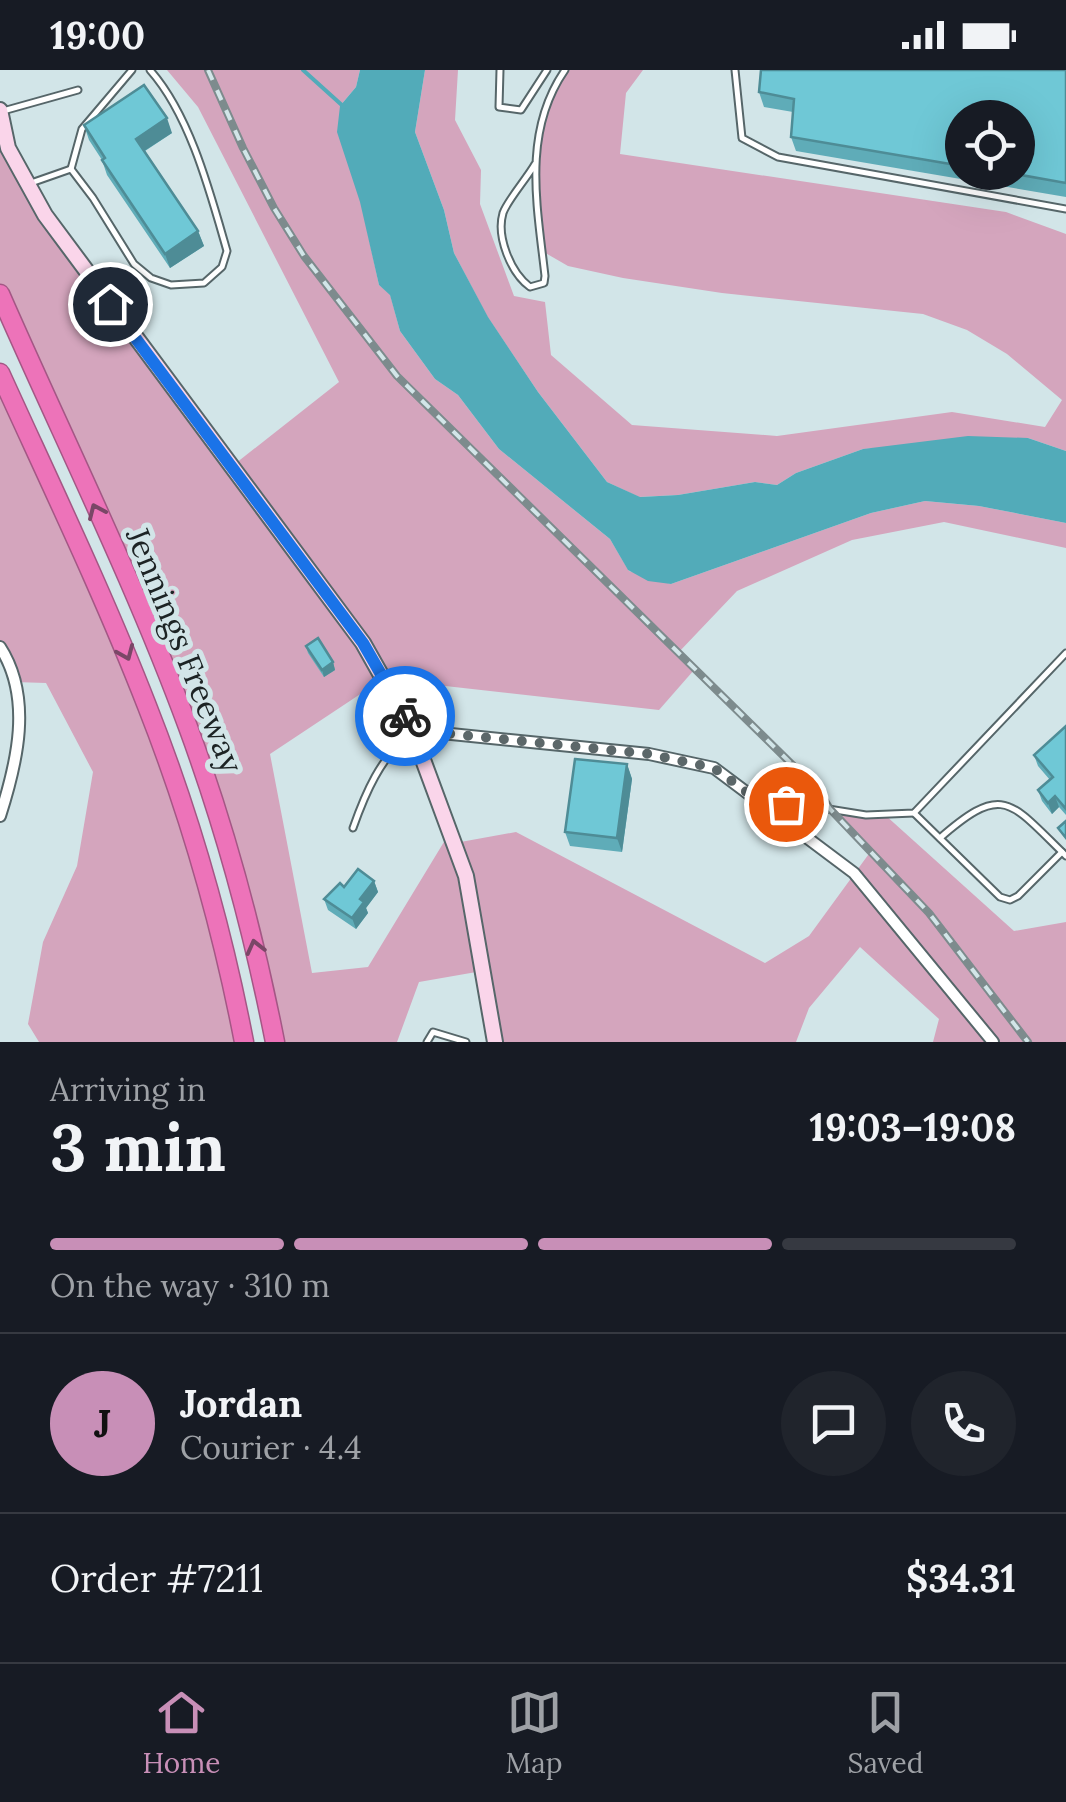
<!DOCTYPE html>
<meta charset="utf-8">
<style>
body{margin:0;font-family:Lora,serif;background:#20242c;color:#f1f3f6;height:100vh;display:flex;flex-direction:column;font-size:38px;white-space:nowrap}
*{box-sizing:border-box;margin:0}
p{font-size:32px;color:#9ea1a6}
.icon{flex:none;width:55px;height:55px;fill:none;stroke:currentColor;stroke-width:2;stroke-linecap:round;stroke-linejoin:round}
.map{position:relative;height:972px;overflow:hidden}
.panel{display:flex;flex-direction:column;background:#171b24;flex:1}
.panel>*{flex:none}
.tools{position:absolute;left:945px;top:30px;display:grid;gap:20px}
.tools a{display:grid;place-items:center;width:90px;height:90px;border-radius:50%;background:#171b24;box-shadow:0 10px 40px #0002;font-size:50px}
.pin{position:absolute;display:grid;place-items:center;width:85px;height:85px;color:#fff;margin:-42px;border:5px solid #fff;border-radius:50%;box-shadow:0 2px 10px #0007}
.courier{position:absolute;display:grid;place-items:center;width:100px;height:100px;margin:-50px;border:8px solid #1a73e8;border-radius:50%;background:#fff;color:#222;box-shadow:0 2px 12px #0007}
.summary em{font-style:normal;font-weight:700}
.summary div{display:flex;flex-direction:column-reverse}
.summary{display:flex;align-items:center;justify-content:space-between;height:170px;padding:0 50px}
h1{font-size:65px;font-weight:700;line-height:75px}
.bar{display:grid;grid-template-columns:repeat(4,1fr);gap:15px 10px;align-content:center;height:120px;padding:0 50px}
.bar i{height:12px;border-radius:8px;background:#363941}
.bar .current{background:#c88fb7}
.bar p{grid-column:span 4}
.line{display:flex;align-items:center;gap:25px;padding:0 50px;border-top:2px solid #363941}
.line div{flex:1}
.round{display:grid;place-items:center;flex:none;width:105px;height:105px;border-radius:52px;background:#20242c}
.status{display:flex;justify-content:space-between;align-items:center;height:70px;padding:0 50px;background:#171b24;direction:ltr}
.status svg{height:28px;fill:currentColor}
.dock{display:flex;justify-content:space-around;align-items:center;height:140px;border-top:2px solid #363941;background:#171b24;font-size:28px;color:#9ea1a6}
.dock a{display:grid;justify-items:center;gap:5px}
.dock .current{color:#c88fb7}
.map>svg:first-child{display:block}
</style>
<div class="status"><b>19:00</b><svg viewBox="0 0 49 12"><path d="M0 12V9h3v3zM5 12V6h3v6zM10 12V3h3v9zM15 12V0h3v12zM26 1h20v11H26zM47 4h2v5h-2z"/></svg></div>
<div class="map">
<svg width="1066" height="972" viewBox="0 0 1066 972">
<rect width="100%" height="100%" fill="#d2e5e8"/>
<g fill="#d4a5bd">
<polygon points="167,0 360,0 356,17 340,36 379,215 390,224 400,261 435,309 458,325 499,379 610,469 629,501 671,514 871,443 925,431 979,436 1066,453 1066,478 944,452 852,470 737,521 678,583 694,600 659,640 383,609 270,684 312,903 368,897 450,762 455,773 516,762 765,893 809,866 871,781 830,739 866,745 884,744 1014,861 1066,852 1066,972 933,972 939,949 860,877 809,938 796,972 495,972 482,901 419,912 397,972 275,972 205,704 0,224 0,40 8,78 45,145 231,397 339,312 198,37"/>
<polygon points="425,0 458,0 455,50 481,100 480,134 514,226 545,232 551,285 632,355 777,366 952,342 1045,357 1062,330 1007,284 967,260 923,244 722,223 623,208 568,196 542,181 537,66 542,40 565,0 643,0 626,23 620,84 1006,142 1066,164 1066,381 1028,368 863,379 796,403 777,415 755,412 678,425 639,427 607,412 538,322 487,246 454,183 444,140 415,62"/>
<polygon points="0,303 148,639 244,972 39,972 28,954 43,872 77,796 93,702 46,613 14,612 0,577"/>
</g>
<polygon fill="#52abb9" points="360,0 425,0 415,62 444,140 454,183 488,247 538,322 607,412 640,427 678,425 755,412 777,415 796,403 863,379 968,366 1028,368 1066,381 1066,453 979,436 925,431 871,443 671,514 648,511 628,500 610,469 499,379 458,325 435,309 400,261 390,225 379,215 360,132 337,62 340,36 356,17"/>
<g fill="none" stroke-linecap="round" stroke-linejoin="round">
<polyline stroke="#52abb9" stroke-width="4" points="303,0 344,37"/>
<defs>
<g id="lane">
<polyline points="500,0 499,37 521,40 547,0"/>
<polyline points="735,0 742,68 778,87 1066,139"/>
<polyline points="3,41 78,20"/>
<path d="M 535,94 C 527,108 507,131 503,143 C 496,167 511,203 530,217 L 544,213 L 545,206 C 537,135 522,62 565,0"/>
<path d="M 71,99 L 93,128 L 134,194 L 151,208 L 171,215 L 204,213 L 222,197 L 227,181 C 210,122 190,45 150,0"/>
<polyline points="71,99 82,59 132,0"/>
<polyline points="31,113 71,99"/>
<polyline points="760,728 866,745 914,743 1066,583"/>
<polyline points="914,743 1000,827 1010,830 1018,826 1062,782 1066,786"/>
<path d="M 353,758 C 366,721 380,690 409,663"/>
<path d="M 940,768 C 1002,714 1009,730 1062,782"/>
<polyline points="427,972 433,962 466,972"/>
</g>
<g id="street">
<path d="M 0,577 C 33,628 17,693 0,746"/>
<polyline points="412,660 649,684 714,698 854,803 993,972"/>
</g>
<polyline id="secondary" points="0,40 8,78 45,145 363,573 412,660 466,806 495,972"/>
<g id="highway">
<path d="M 0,224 C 63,368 134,510 188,657 C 226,760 254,865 275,972"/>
<path d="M 0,303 C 50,413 103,523 147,636 C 190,745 222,858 244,972"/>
</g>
</defs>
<use href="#lane" stroke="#566669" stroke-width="9"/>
<use href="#street" stroke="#566669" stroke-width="14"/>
<use href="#secondary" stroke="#566669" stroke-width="18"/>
<use href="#highway" stroke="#a45785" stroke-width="21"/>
<use href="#lane" stroke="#fff" stroke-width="5"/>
<use href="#street" stroke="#fff" stroke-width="10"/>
<use href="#secondary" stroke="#fad5ea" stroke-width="14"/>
<use href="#highway" stroke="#ed73b9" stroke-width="18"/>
<defs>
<polyline id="rail" points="208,0 243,78 274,138 304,186 397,306 819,721 830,739 929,843 1028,972"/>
</defs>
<use href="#rail" stroke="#7d8b8d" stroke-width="8"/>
<use href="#rail" stroke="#d2e5e8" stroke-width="4" stroke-dasharray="11" stroke-linecap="butt"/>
</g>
<g fill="#5facb8" fill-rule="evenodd">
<path d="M 1066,0 L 1066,127 L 796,81 L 791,67 L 793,42 L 764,37 L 759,22 ZM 962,48 L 1018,102 L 962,102 Z"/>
<polygon points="84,55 172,63 145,81 198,161 204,176 170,198 107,105 102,90 89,70"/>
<polygon points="306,576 333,592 335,600 324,607 308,583"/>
<polygon points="1066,656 1066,745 1059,737 1052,744 1042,731 1038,720 1050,710 1038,696 1034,685"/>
<polygon points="627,694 632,709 622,782 570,776 565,762"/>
<polygon points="374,811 378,822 366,838 368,843 356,859 328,840 324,829 344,817"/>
</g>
<g fill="#4e8c96">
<polygon points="167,48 172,63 141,83 136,69"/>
<polygon points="198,161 204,176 170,198 165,184"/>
<polygon points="333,592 335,600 324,607 322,600"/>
<polygon points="627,694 632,709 622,782 617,768"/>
<polygon points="1055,726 1059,737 1052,744 1048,733"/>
<polygon points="374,811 378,822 366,838 368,843 356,859 352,848 360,829"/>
</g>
<g fill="#6fc8d6" stroke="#4e8c96" stroke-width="2.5">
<polygon points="761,0 1066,0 1066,113 1004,102 1018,102 1018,48 962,48 962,96 791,67 794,29 759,22"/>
<polygon points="144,15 167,48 136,69 198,161 165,184 102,90 105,88 84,55"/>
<polygon points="318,568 333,592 322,600 306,576"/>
<polygon points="1066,656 1066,739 1055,726 1048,733 1038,720 1053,707 1034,685"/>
<polygon points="575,689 627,694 617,768 565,762"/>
<polygon points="1066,751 1066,768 1058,758"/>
<polygon points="358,799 374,811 360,829 364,832 352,848 324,829 340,813 344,817"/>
</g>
<defs><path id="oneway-chevron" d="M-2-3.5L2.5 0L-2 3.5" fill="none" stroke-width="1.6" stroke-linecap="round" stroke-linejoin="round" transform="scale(2.5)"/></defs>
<g stroke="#7a4767">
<use href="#oneway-chevron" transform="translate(96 441) rotate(-114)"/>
<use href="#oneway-chevron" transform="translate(126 583) rotate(67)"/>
<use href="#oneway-chevron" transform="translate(255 877) rotate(-104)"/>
</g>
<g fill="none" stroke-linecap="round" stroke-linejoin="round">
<polyline stroke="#5c6769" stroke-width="10" stroke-dasharray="0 18" points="405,646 412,660 649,684 714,698 752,726 786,734"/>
<polyline stroke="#1a73e8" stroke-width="12" points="110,234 363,573 405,646"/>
</g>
<g text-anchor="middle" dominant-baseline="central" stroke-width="10" stroke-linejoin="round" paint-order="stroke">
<g font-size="32" fill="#1c2324" stroke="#d2e5e8">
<text transform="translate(185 580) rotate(68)">Jennings Freeway</text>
</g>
</g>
</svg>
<div class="tools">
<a><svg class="icon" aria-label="locate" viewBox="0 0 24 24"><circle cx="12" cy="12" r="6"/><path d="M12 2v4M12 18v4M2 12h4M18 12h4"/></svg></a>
</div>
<div class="pin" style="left:786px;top:734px;background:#ea580c"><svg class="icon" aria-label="bag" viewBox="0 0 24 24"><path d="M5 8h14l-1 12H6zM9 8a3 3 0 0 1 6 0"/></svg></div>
<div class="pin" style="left:110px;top:234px;background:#1f2937"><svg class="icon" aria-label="home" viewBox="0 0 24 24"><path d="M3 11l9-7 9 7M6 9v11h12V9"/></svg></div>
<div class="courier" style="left:405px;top:646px"><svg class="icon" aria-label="bike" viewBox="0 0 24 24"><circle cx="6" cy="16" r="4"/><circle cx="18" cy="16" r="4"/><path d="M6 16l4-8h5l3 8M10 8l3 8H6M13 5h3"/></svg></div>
</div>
<section class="panel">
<div class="summary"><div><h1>3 min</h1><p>Arriving in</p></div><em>19:03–19:08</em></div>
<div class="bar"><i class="current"></i><i class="current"></i><i class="current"></i><i></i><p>On the way · 310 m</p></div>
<div class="line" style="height:180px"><b class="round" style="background:#c88fb7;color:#111">J</b><div><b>Jordan</b><p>Courier · 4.4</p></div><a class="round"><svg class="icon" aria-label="chat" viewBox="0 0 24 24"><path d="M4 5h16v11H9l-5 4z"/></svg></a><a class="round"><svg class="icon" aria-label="phone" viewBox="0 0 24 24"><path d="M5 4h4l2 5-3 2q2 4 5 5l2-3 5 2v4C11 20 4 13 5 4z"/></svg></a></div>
<div class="line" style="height:130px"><div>Order #7211</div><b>$34.31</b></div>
</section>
<nav class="dock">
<a class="current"><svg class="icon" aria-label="home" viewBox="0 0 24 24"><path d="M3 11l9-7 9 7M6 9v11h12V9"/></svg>Home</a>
<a><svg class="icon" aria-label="map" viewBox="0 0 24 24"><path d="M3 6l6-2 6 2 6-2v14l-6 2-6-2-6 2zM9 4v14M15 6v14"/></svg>Map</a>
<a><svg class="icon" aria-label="saved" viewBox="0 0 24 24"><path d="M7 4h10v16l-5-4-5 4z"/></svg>Saved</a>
</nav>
